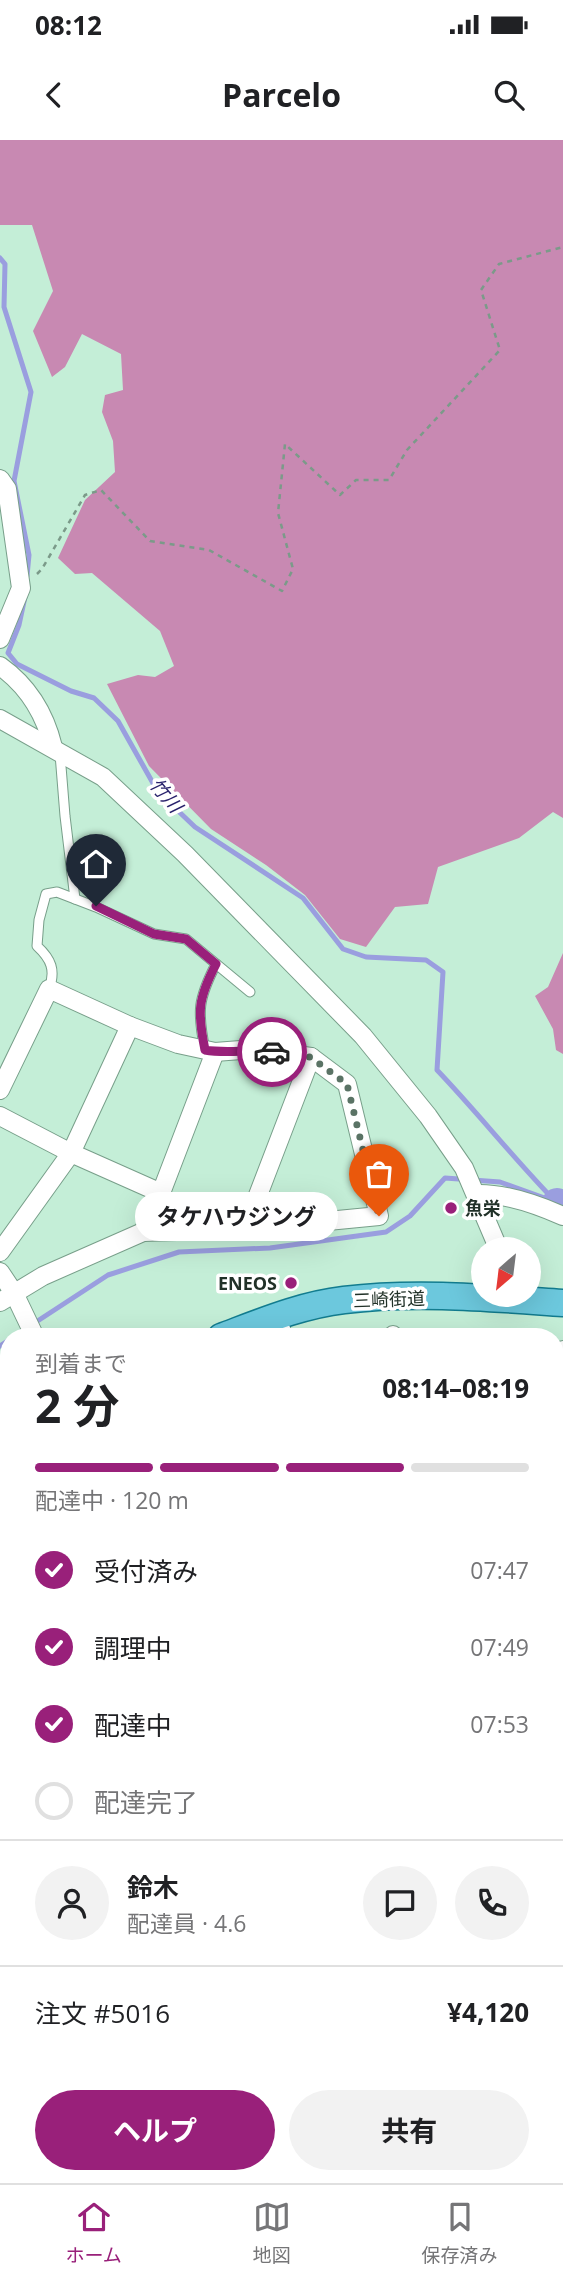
<!DOCTYPE html>
<html lang="ja">
<meta charset="utf-8">
<style>
body{margin:0;font-family:"Open Sans","Noto Sans JP",sans-serif;background:#f2f2f2;color:#202124;height:100vh;display:flex;flex-direction:column;font-size:26px;white-space:nowrap}
*{box-sizing:border-box;margin:0}
p{font-size:23px;color:#757577}
.icon{flex:none;width:38px;height:38px;fill:none;stroke:currentColor;stroke-width:2;stroke-linecap:round;stroke-linejoin:round}
.map{position:relative;flex:1;overflow:hidden}
.sheet{position:absolute;left:0px;top:1188px;width:564px;height:856px;display:flex;flex-direction:column;background:#fff;border-radius:28px 28px 0 0;box-shadow:0 7px 28px #0002}
.sheet>*{flex:none}
.needle{width:46px;rotate:208deg}
.fabs{position:absolute;left:471px;top:1097px;display:grid;gap:14px}
.fabs a{display:grid;place-items:center;width:70px;height:70px;border-radius:50%;background:#fff;box-shadow:0 7px 28px #0002;font-size:35px}
.pin{position:absolute;display:grid;place-items:center;width:60px;height:60px;color:#fff;margin:-72px -30px;border-radius:50% 50% 50% 0;rotate:-45deg;box-shadow:0 0 7px #0007}
.pin .icon{rotate:45deg}
.courier{position:absolute;display:grid;place-items:center;width:70px;height:70px;margin:-35px;border:5px solid #99207a;border-radius:50%;background:#fff;color:#222;box-shadow:0 2px 9px #0007}
.bubble{position:absolute;height:49px;border-radius:24px;background:#fff;box-shadow:0 7px 28px #0002;font-size:23px;font-weight:700;line-height:49px;text-align:center}
.overview em{font-style:normal;font-weight:700}
.overview div{display:flex;flex-direction:column-reverse}
.overview{display:flex;align-items:center;justify-content:space-between;height:119px;padding:0 35px}
h1{font-size:46px;font-weight:700;line-height:52px}
.bar{display:grid;grid-template-columns:repeat(4,1fr);gap:10px 7px;align-content:center;height:84px;padding:0 35px}
.bar i{height:9px;border-radius:5px;background:#e0e0e0}
.bar .active{background:#99207a}
.bar p{grid-column:span 4}
.line{display:flex;align-items:center;gap:18px;padding:0 35px;border-top:2px solid #e0e0e0}
.line div{flex:1}
.round{display:grid;place-items:center;flex:none;width:74px;height:74px;border-radius:37px;background:#f2f2f2}
ol{padding:0 35px;list-style:none}
li{display:flex;align-items:center;gap:21px;height:77px}
li p{margin-inline-start:auto}
li .icon{padding:7px;border-radius:50%;background:#99207a;color:#fff;stroke-width:4}
li:last-child{color:#757577}
li i{width:38px;height:38px;border:4px solid #e0e0e0;border-radius:50%}
.cta{display:flex;gap:14px;margin-top:auto;padding:14px 35px}
.cta a{flex:1;height:80px;border-radius:42px;background:#99207a;color:#fff;font-size:28px;font-weight:700;line-height:80px;text-align:center}
.cta a+a{background:#f2f2f2;color:#202124}
.status{display:flex;justify-content:space-between;align-items:center;height:49px;padding:0 35px;background:#fff;direction:ltr}
.status svg{height:19px;fill:currentColor}
header{display:flex;justify-content:space-between;align-items:center;height:91px;padding:0 35px;background:#fff;font-size:32px;font-weight:700}
.tab-bar{display:flex;justify-content:space-around;align-items:center;height:98px;border-top:2px solid #e0e0e0;background:#fff;font-size:19px;color:#757577}
.tab-bar a{display:grid;justify-items:center;gap:4px}
.tab-bar .active{color:#99207a}
.map>svg:first-child{display:block}
</style>
<div class="status"><b>08:12</b><svg viewBox="0 0 49 12"><path d="M0 12V9h3v3zM5 12V6h3v6zM10 12V3h3v9zM15 12V0h3v12zM26 1h20v11H26zM47 4h2v5h-2z"/></svg></div>
<header><svg class="icon" aria-label="back" viewBox="0 0 24 24"><path d="M15 5l-7 7 7 7"/></svg>Parcelo<svg class="icon" aria-label="search" viewBox="0 0 24 24"><circle cx="10" cy="10" r="6"/><path d="M15 15l6 6"/></svg></header>
<div class="map">
<svg width="563" height="2043" viewBox="0 0 563 2043">
<rect width="100%" height="100%" fill="#c4eed7"/>
<g fill="#c889b2">
<polygon points="0,0 563,0 563,678 553,672 519,698 438,727 428,764 395,767 366,807 340,799 305,755 266,725 211,689 149,626 107,544 138,535 155,537 174,526 160,491 92,433 75,434 58,418 85,360 115,332 113,301 102,272 105,255 123,250 121,214 82,194 65,227 52,237 33,191 53,151 32,85 0,85"/>
<polygon points="563,813 563,914 556,910 553,889 535,856 548,847"/>
<polygon points="9,1916 9,1967 0,1963 0,1919"/>
<polygon points="139,2035 277,2035 281,2043 148,2043"/>
</g>
<g fill="none" stroke-linecap="round" stroke-linejoin="round">
<g stroke="#9a9edf" stroke-width="5">
<polyline points="0,118 5,124 4,167 31,252 14,341 29,415 27,436"/>
<path d="M 25,457 L 19,485 L 8,513 L 17,524 L 71,551 L 94,558 L 118,581 L 154,645 L 174,667 L 195,687 L 303,758 L 343,809 L 366,817 L 426,820 L 443,832 L 437,930 C 478,973 515,1020 557,1063"/>
<polyline points="13,1197 108,1135 179,1112 270,1108 386,1092 410,1076 445,1038 500,1042 553,1061"/>
<polyline points="0,1206 9,1200"/>
</g>
<polyline stroke="#9a9edf" stroke-width="30" points="557,1063 563,1065"/>
<defs>
<g id="lane">
<polyline points="60,614 65,676 75,759"/>
<path d="M 49,849 C 56,830 51,819 37,806 L 39,780 L 46,754 L 57,752 L 96,767 L 154,794 L 186,799 L 250,852"/>
<path d="M 205,910 C 197,871 198,859 216,824"/>
<polyline points="301,2035 302,2035"/>
</g>
<g id="street">
<polyline points="0,339 7,349 21,448 0,499"/>
<path d="M 0,526 C 28,546 45,574 53,607"/>
<polyline points="0,579 103,637 185,714 363,896 428,976 464,1028 499,1110"/>
<polyline points="0,950 49,849 130,886 71,1013 0,1112"/>
<polyline points="0,976 71,1013 161,1053"/>
<path d="M 476,1054 C 505,1053 536,1064 563,1076"/>
<polyline points="245,1089 311,917"/>
<polyline points="143,1092 161,1053 215,912"/>
<polyline points="0,1132 14,1153 35,1197"/>
<polyline points="0,1162 43,1136 143,1092 245,1089 379,1076 347,944 311,917 254,909 215,912 178,904 130,886"/>
<polyline points="276,1176 284,1197"/>
<polyline points="393,1197 393,1195"/>
<polyline points="555,1218 563,1210"/>
<polyline points="555,1360 563,1362"/>
<polyline points="555,1520 563,1526"/>
<polyline points="555,1621 558,1626 561,1703"/>
<polyline points="0,1704 9,1702"/>
<polyline points="0,1885 9,1883"/>
<polyline points="0,1920 9,1920"/>
<polyline points="0,1990 9,1984"/>
<polyline points="129,2035 142,2043"/>
</g>
<g id="secondary">
<polyline points="555,1626 563,1626"/>
<polyline points="0,1793 9,1791"/>
</g>
<g id="primary">
<path d="M 221,1197 C 261,1182 301,1165 344,1160 C 416,1151 491,1158 563,1163"/>
<polyline points="0,1316 9,1311"/>
</g>
</defs>
<use href="#lane" stroke="#789f8a" stroke-width="11"/>
<use href="#street" stroke="#789f8a" stroke-width="20"/>
<use href="#secondary" stroke="#789f8a" stroke-width="27"/>
<use href="#primary" stroke="#127c8f" stroke-width="29"/>
<polyline stroke="#7b9a89" stroke-width="2.5" stroke-dasharray="5 5" stroke-linecap="butt" points="37,434 42,429 85,355 101,350 150,401 209,410 282,451 293,429 278,373 285,304 340,355 356,340 389,340 407,310 500,210 481,150 499,124 563,107"/>
<use href="#lane" stroke="#fff" stroke-width="9"/>
<use href="#street" stroke="#fff" stroke-width="18"/>
<use href="#secondary" stroke="#fff" stroke-width="24"/>
<use href="#primary" stroke="#6cc8dd" stroke-width="26"/>
</g>
<g fill="none" stroke-linecap="round" stroke-linejoin="round">
<polyline stroke="#5a7365" stroke-width="7" stroke-dasharray="0 12.6" points="272,912 310,917 347,944 379,1076"/>
<path stroke="#99207a" stroke-width="9" d="M 96,766 L 154,794 L 186,799 L 216,824 C 198,859 197,871 205,910 C 226,914 249,909 272,912"/>
</g>
<g fill="#99207a" stroke="#fff" stroke-width="2.5">
<circle cx="451" cy="1068" r="7"/>
<circle cx="291" cy="1143" r="7"/>
</g>
<g text-anchor="middle" dominant-baseline="central" stroke-width="7" stroke-linejoin="round" paint-order="stroke">
<g font-size="18" font-weight="bold" fill="#213128" stroke="#fff" text-anchor="start">
<text x="465" y="1068">魚栄</text>
<text x="277" y="1143" text-anchor="end">ENEOS</text>
</g>
<g font-size="18" fill="#213128" stroke="#fff">
<text transform="translate(389 1159) rotate(-2)">三崎街道</text>
</g>
<g font-size="19" font-style="italic" fill="#29226c" stroke="#fff">
<text transform="translate(166 655) rotate(50)">竹川</text>
</g>
</g>
</svg>
<div class="fabs">
<a><svg class="needle" viewBox="-14 -14 28 28"><path d="M0-13l5 13h-10z" fill="#e53935"/><path d="M0 13l5-13h-10z" fill="#757577"/></svg></a>
</div>
<div class="pin" style="left:379px;top:1076px;background:#ea580c"><svg class="icon" aria-label="bag" viewBox="0 0 24 24"><path d="M5 8h14l-1 12H6zM9 8a3 3 0 0 1 6 0"/></svg></div>
<div class="pin" style="left:96px;top:766px;background:#1f2937"><svg class="icon" aria-label="home" viewBox="0 0 24 24"><path d="M3 11l9-7 9 7M6 9v11h12V9"/></svg></div>
<div class="courier" style="left:272px;top:912px"><svg class="icon" aria-label="car" viewBox="0 0 24 24"><path d="M5 17H2v-5l4-1 3-4h7l3 4 3 1v5h-3M9 17h6M6 11h13"/><circle cx="7" cy="17" r="2"/><circle cx="17" cy="17" r="2"/></svg></div>
<div class="bubble" style="left:135px;top:1052px;width:203px">タケハウジング</div>
<section class="sheet">
<div class="overview"><div><h1>2 分</h1><p>到着まで</p></div><em>08:14–08:19</em></div>
<div class="bar"><i class="active"></i><i class="active"></i><i class="active"></i><i></i><p>配達中 · 120 m</p></div>
<ol>
<li><svg class="icon" aria-label="check" viewBox="0 0 24 24"><path d="M5 12l5 5 9-10"/></svg>受付済み<p>07:47</p></li>
<li><svg class="icon" aria-label="check" viewBox="0 0 24 24"><path d="M5 12l5 5 9-10"/></svg>調理中<p>07:49</p></li>
<li><svg class="icon" aria-label="check" viewBox="0 0 24 24"><path d="M5 12l5 5 9-10"/></svg>配達中<p>07:53</p></li>
<li><i></i>配達完了</li>
</ol>
<div class="line" style="height:126px"><a class="round"><svg class="icon" aria-label="person" viewBox="0 0 24 24"><circle cx="12" cy="8" r="4"/><path d="M4 21q1-7 8-7t8 7"/></svg></a><div><b>鈴木</b><p>配達員 · 4.6</p></div><a class="round"><svg class="icon" aria-label="chat" viewBox="0 0 24 24"><path d="M4 5h16v11H9l-5 4z"/></svg></a><a class="round"><svg class="icon" aria-label="phone" viewBox="0 0 24 24"><path d="M5 4h4l2 5-3 2q2 4 5 5l2-3 5 2v4C11 20 4 13 5 4z"/></svg></a></div>
<div class="line" style="height:91px"><div>注文 #5016</div><b>¥4,120</b></div>
<div class="cta"><a>ヘルプ</a><a>共有</a></div>
</section>
</div>
<nav class="tab-bar">
<a class="active"><svg class="icon" aria-label="home" viewBox="0 0 24 24"><path d="M3 11l9-7 9 7M6 9v11h12V9"/></svg>ホーム</a>
<a><svg class="icon" aria-label="map" viewBox="0 0 24 24"><path d="M3 6l6-2 6 2 6-2v14l-6 2-6-2-6 2zM9 4v14M15 6v14"/></svg>地図</a>
<a><svg class="icon" aria-label="saved" viewBox="0 0 24 24"><path d="M7 4h10v16l-5-4-5 4z"/></svg>保存済み</a>
</nav>
